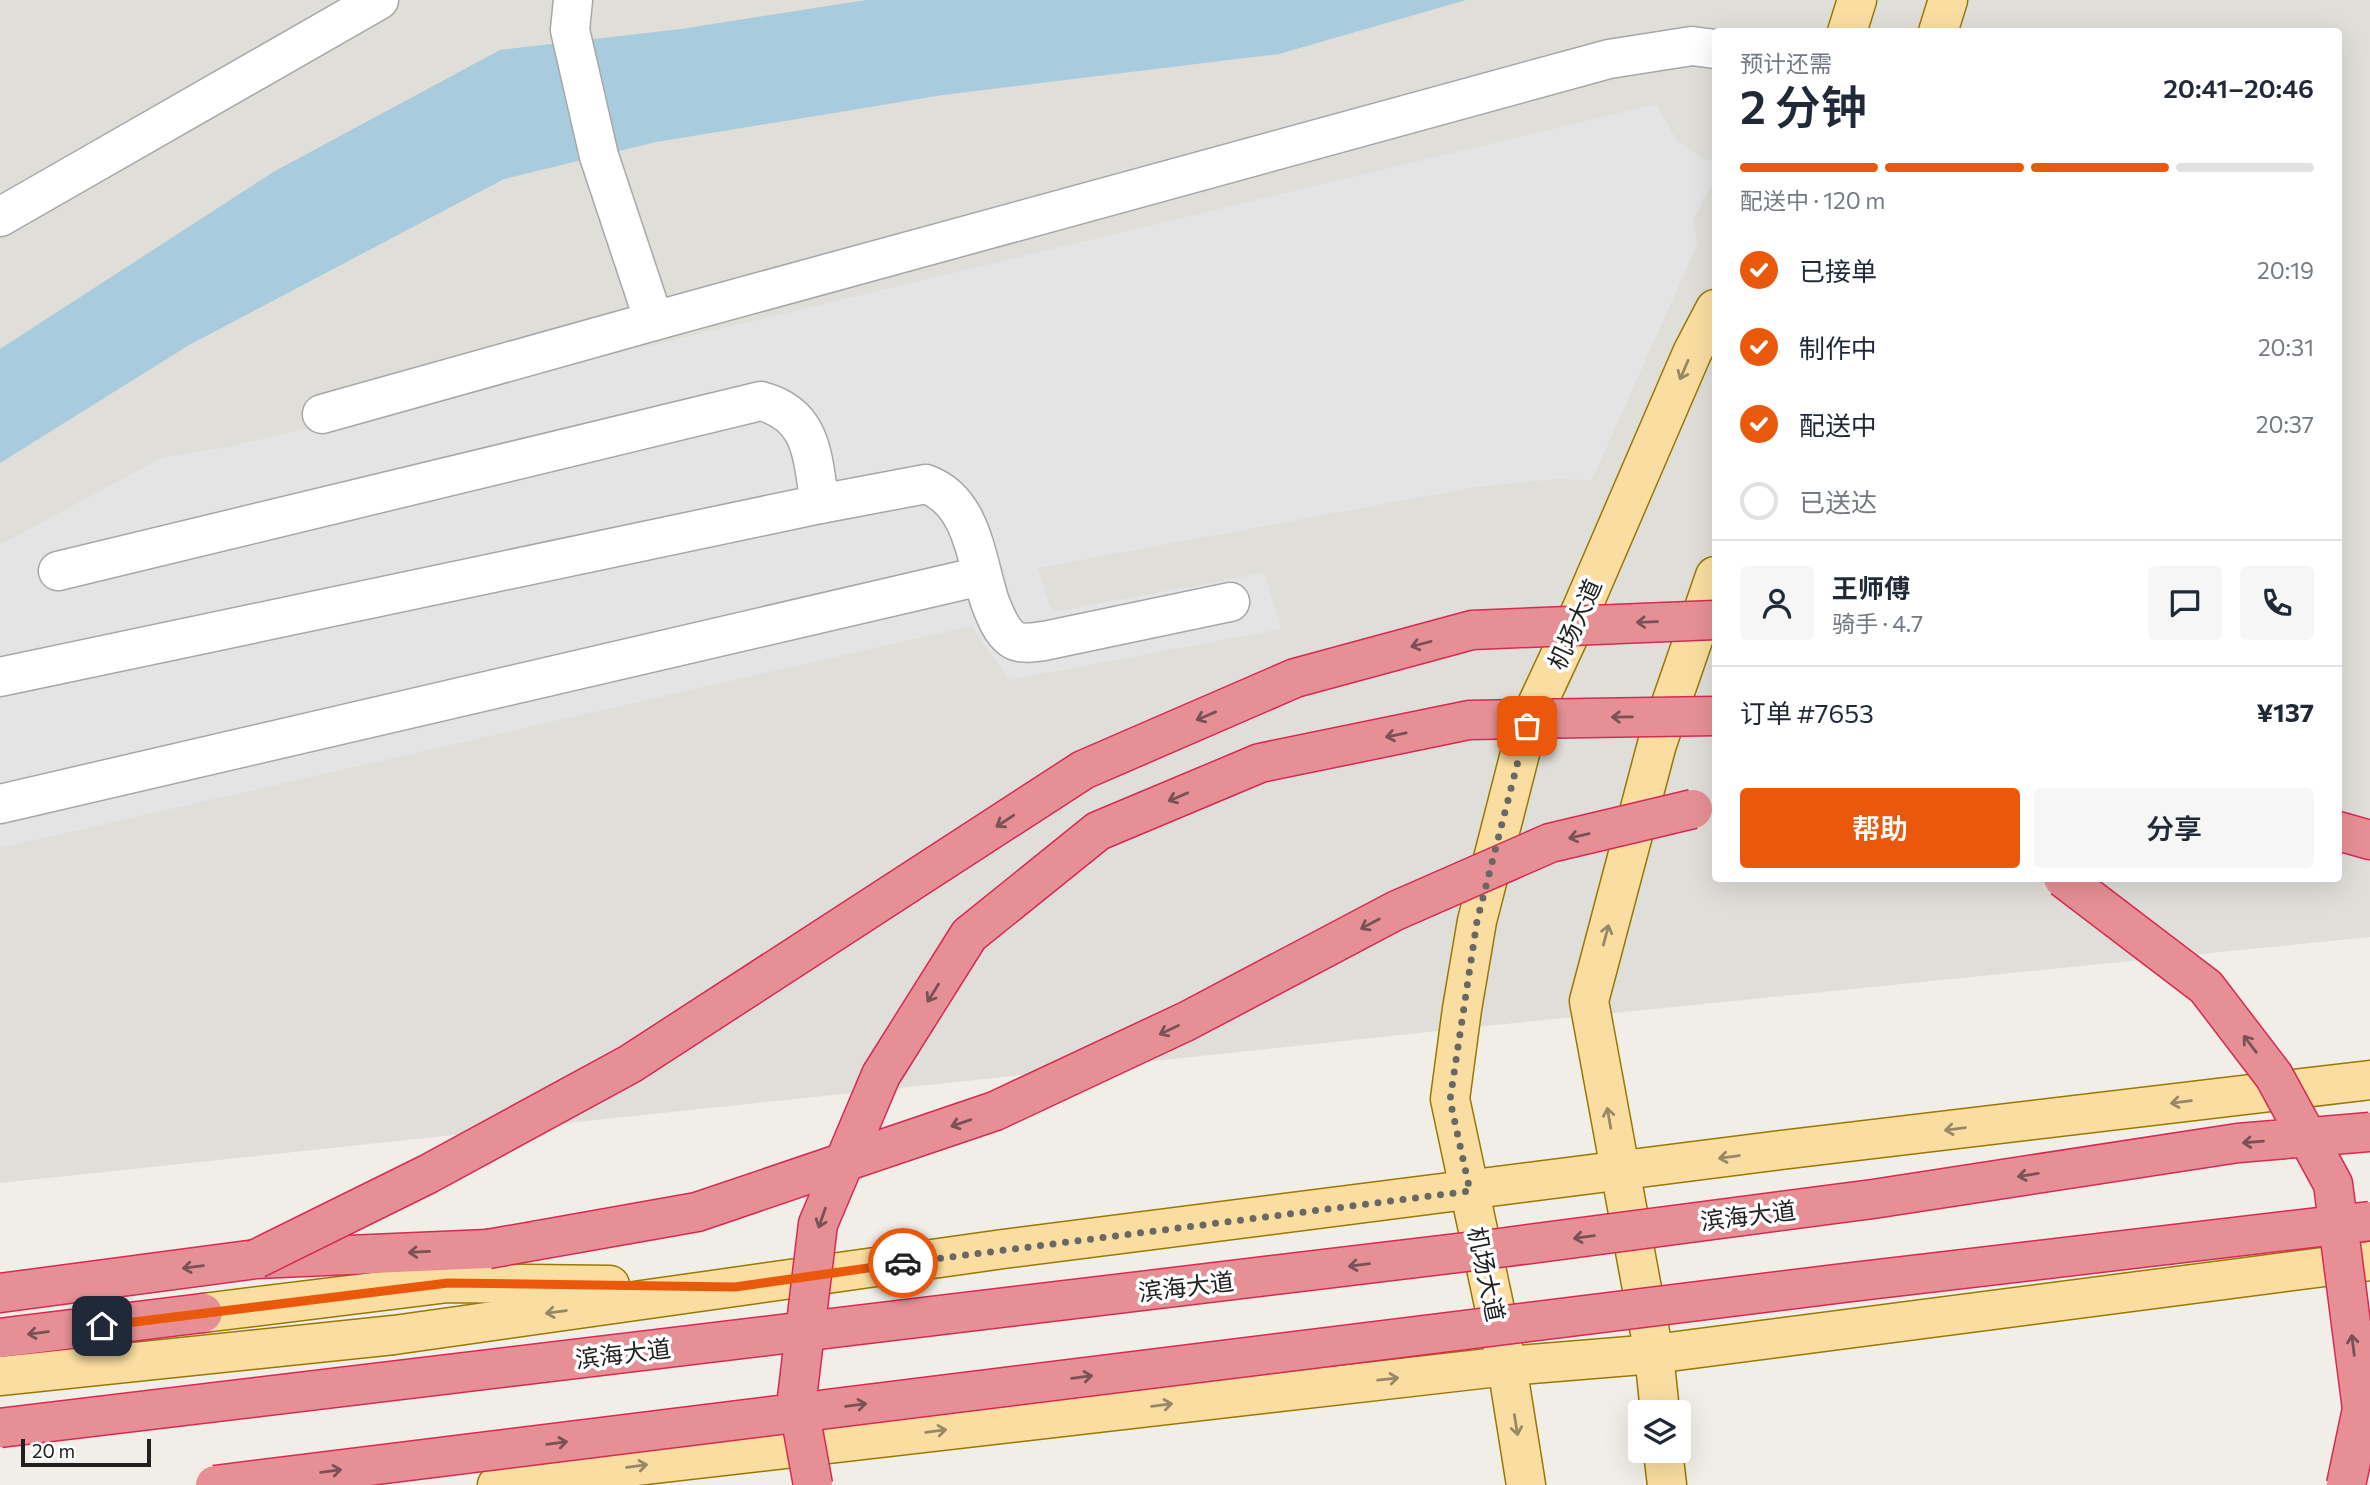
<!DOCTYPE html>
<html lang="zh">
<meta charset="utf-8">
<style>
body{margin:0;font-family:Commissioner,"Noto Sans SC",sans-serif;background:#f6f6f7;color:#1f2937;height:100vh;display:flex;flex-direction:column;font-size:26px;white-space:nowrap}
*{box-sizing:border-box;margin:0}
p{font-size:23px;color:#747a83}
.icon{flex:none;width:38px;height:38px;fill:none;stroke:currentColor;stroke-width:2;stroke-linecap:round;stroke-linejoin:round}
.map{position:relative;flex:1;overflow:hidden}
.drawer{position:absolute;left:1712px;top:28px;width:630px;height:854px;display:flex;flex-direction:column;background:#fff;border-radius:7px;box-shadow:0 7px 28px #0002}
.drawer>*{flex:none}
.fabs{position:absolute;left:1628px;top:1400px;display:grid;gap:14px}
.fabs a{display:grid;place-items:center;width:63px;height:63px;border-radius:7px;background:#fff;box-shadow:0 7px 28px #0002;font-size:35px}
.scale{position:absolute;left:21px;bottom:18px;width:130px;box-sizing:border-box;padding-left:7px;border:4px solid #202020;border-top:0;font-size:19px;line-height:24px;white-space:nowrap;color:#202020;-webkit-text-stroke:5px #fff;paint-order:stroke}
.pin{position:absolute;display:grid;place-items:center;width:60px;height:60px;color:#fff;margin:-30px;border-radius:14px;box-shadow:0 4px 10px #0006}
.courier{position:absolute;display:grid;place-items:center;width:70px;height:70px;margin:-35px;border:5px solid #ea580c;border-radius:50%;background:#fff;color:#222;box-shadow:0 2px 9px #0007}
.overview em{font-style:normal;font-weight:600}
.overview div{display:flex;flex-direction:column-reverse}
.overview{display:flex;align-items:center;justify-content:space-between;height:119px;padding:0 28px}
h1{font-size:46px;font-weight:600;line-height:52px}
.bar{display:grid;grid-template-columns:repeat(4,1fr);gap:10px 7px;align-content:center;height:84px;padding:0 28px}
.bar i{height:9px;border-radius:5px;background:#e0e1e3}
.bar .current{background:#ea580c}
.bar p{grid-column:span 4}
.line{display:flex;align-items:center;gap:18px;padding:0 28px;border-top:2px solid #e0e1e3}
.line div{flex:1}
.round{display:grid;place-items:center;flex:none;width:74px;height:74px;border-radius:7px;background:#f6f6f7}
ol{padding:0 28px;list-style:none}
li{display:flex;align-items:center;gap:21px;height:77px}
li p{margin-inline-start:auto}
li .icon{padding:7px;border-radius:50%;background:#ea580c;color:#fff;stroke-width:4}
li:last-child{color:#747a83}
li i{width:38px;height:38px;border:4px solid #e0e1e3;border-radius:50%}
.action{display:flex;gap:14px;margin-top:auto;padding:14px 28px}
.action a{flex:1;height:80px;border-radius:7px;background:#ea580c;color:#fff;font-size:28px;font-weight:600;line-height:80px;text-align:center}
.action a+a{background:#f6f6f7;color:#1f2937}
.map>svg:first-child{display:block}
</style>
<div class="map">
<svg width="2370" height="1485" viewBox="0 0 2370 1485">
<rect width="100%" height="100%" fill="#f0eee6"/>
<path fill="#dfded8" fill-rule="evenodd" d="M 0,0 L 2370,0 L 2370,937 L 1495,1025 L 0,1183 ZM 1715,32 L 2338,32 L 2338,878 L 1715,878 Z"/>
<polygon fill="#e4e4e4" points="1656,104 1677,141 1700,157 1715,163 1715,177 1693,220 1697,245 1592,480 1557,479 1476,487 1038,568 1052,612 1264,573 1281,629 1009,680 971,626 0,848 0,545 163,457 228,447"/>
<polygon fill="#a8cbdd" points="866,0 1466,0 1279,54 943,95 656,142 504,179 189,345 0,463 0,349 275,171 500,50 681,29"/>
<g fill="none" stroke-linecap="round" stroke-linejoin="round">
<defs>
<g id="minor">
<polyline points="0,217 379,0"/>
<polyline points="654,321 1609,59 1692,46 1715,49"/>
<polyline points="322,414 654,321 599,156 570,30 573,0"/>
<path d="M 820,504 L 926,484 C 973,501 976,560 990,602 C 995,615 1001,631 1012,639 C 1021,645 1034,642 1044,641 L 1230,602"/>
<path d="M 0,677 L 820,504 C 812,458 814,415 761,401 L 58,571"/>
<polyline points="0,804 981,576"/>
</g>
<g id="major">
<polyline points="1847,32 1857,0"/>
<polyline points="1938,32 1948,0"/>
<polyline points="203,1313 448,1283 610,1285"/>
<polyline points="0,1376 394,1335 1003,1249 1781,1150 2370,1080"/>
<polyline points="1660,1412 1654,1354 1589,1001 1657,744 1715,576"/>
<polyline points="1663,1451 1667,1485"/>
<polyline points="497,1485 584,1472 1507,1366 1654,1354 2370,1261"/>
<polyline points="1526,1485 1507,1366 1450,1099 1462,1009 1477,921 1527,726 1582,608 1692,353 1715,309"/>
</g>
<g id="highway">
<polyline points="2338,831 2370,840"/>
<polyline points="0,1293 256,1259 488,1249"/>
<polyline points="0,1338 203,1313"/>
</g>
</defs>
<use href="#minor" stroke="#a7a7a7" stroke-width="41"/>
<use href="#major" stroke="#997802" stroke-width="41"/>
<use href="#highway" stroke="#d92952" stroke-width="41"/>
<use href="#minor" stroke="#fff" stroke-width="38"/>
<use href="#major" stroke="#fadea1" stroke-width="38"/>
<use href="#highway" stroke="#e69096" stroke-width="38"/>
<defs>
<g id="highway-bridge">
<polyline points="2063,878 2206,987 2274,1076 2333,1184 2362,1409 2346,1485"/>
<polyline points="488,1249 697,1212 995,1111 1187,1021 1395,911 1550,843 1693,809"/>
<polyline points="256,1259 428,1174 630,1064 1083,770 1295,678 1472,630 1715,620"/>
<polyline points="0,1428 1499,1248 1873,1199 2238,1143 2370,1132"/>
<polyline points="215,1485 1852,1282 2370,1221"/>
<polyline points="813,1485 797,1398 818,1224 881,1075 969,935 1098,831 1260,763 1469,720 1715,716"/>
</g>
</defs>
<use href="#highway-bridge" stroke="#d92952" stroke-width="41" stroke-linecap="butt"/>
<use href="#highway-bridge" stroke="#e69096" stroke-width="38"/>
</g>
<defs><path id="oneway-shaft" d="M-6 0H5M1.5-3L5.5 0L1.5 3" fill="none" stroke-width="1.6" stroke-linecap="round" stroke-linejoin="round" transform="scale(1.75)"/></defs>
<g stroke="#988867">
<use href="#oneway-shaft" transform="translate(1684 370) rotate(113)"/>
<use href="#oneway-shaft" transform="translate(1606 935) rotate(-75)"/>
<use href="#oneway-shaft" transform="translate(2181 1102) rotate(173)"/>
<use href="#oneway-shaft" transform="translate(1609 1118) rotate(-100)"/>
<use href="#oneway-shaft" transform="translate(1955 1129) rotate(173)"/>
<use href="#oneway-shaft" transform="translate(1729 1157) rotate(172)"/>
<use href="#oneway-shaft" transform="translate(556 1312) rotate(172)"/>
<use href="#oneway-shaft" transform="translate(1388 1379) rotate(-6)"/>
<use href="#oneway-shaft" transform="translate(1162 1405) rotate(-7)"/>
<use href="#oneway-shaft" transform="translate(1516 1425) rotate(81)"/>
<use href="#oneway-shaft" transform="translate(936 1431) rotate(-7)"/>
<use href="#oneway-shaft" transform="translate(637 1466) rotate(-7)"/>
</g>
<g stroke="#795255">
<use href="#oneway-shaft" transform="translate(1647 622) rotate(178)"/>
<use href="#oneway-shaft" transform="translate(1421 644) rotate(165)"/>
<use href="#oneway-shaft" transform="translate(1206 716) rotate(157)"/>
<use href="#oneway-shaft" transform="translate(1622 717) rotate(179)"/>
<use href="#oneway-shaft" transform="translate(1396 735) rotate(168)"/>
<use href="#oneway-shaft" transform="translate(1178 797) rotate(157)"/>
<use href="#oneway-shaft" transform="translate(1005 821) rotate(147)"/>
<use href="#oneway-shaft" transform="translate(1579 836) rotate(167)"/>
<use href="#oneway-shaft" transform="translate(1370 924) rotate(152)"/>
<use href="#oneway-shaft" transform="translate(933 993) rotate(122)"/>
<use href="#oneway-shaft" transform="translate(1169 1030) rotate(155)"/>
<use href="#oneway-shaft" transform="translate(2250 1044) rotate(-127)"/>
<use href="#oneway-shaft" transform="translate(961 1123) rotate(161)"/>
<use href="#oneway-shaft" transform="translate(2253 1142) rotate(175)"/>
<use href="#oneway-shaft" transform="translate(2028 1175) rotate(171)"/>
<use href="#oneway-shaft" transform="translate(822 1218) rotate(109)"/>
<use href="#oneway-shaft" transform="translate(1584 1237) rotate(173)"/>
<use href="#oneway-shaft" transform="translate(419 1252) rotate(177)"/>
<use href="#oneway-shaft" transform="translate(1359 1265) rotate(173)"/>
<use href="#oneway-shaft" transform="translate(193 1267) rotate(172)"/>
<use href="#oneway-shaft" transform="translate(38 1333) rotate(173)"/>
<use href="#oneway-shaft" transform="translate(2353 1345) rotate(-97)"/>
<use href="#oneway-shaft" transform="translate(1082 1377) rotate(-7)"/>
<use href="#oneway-shaft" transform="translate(856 1405) rotate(-7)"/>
<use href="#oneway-shaft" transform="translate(557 1443) rotate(-7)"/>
<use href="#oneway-shaft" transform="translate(331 1471) rotate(-7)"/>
</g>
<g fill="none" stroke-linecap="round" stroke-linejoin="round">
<polyline stroke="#696865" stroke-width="7" stroke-dasharray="0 12.6" points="903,1263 1470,1191 1450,1100 1477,921 1527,726"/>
<polyline stroke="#ea580c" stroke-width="9" points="102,1326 448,1283 735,1287 903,1263"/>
</g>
<g text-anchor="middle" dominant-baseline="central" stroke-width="7" stroke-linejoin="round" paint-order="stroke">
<g font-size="24" fill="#202020" stroke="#fff">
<text transform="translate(1574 624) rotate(-66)">机场大道</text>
<text transform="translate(1748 1215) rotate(-7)">滨海大道</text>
<text transform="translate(1487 1274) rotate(78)">机场大道</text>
<text transform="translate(1186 1286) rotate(-7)">滨海大道</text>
<text transform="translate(623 1353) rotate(-7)">滨海大道</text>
</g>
</g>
</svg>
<div class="fabs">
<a><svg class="icon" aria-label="layers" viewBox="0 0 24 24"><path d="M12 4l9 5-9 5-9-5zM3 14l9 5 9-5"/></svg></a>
</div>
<div class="scale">20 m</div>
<div class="pin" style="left:1527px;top:726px;background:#ea580c"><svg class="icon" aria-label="bag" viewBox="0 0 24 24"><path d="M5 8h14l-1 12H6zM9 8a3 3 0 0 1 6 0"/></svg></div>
<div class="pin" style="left:102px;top:1326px;background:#1f2937"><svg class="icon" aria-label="home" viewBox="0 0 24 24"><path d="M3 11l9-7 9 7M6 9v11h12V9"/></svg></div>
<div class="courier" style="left:903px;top:1263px"><svg class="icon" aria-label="car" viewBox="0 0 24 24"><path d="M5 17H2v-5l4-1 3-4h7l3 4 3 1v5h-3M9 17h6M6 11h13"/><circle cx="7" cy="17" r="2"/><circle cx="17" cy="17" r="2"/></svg></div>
<section class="drawer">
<div class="overview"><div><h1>2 分钟</h1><p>预计还需</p></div><em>20:41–20:46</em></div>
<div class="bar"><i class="current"></i><i class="current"></i><i class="current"></i><i></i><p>配送中 · 120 m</p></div>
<ol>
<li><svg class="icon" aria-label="check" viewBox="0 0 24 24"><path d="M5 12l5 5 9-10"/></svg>已接单<p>20:19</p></li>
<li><svg class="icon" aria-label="check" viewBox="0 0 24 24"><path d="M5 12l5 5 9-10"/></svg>制作中<p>20:31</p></li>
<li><svg class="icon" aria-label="check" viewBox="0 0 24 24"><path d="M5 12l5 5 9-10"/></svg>配送中<p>20:37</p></li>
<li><i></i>已送达</li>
</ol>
<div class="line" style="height:126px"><a class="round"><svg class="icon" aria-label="person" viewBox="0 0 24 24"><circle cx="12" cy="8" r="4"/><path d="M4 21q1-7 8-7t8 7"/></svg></a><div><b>王师傅</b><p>骑手 · 4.7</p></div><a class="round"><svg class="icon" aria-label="chat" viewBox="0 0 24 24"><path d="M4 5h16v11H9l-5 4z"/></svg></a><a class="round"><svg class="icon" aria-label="phone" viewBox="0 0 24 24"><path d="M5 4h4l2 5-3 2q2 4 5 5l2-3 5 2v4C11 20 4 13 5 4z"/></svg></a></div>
<div class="line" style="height:91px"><div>订单 #7653</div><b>¥137</b></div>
<div class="action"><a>帮助</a><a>分享</a></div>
</section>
</div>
